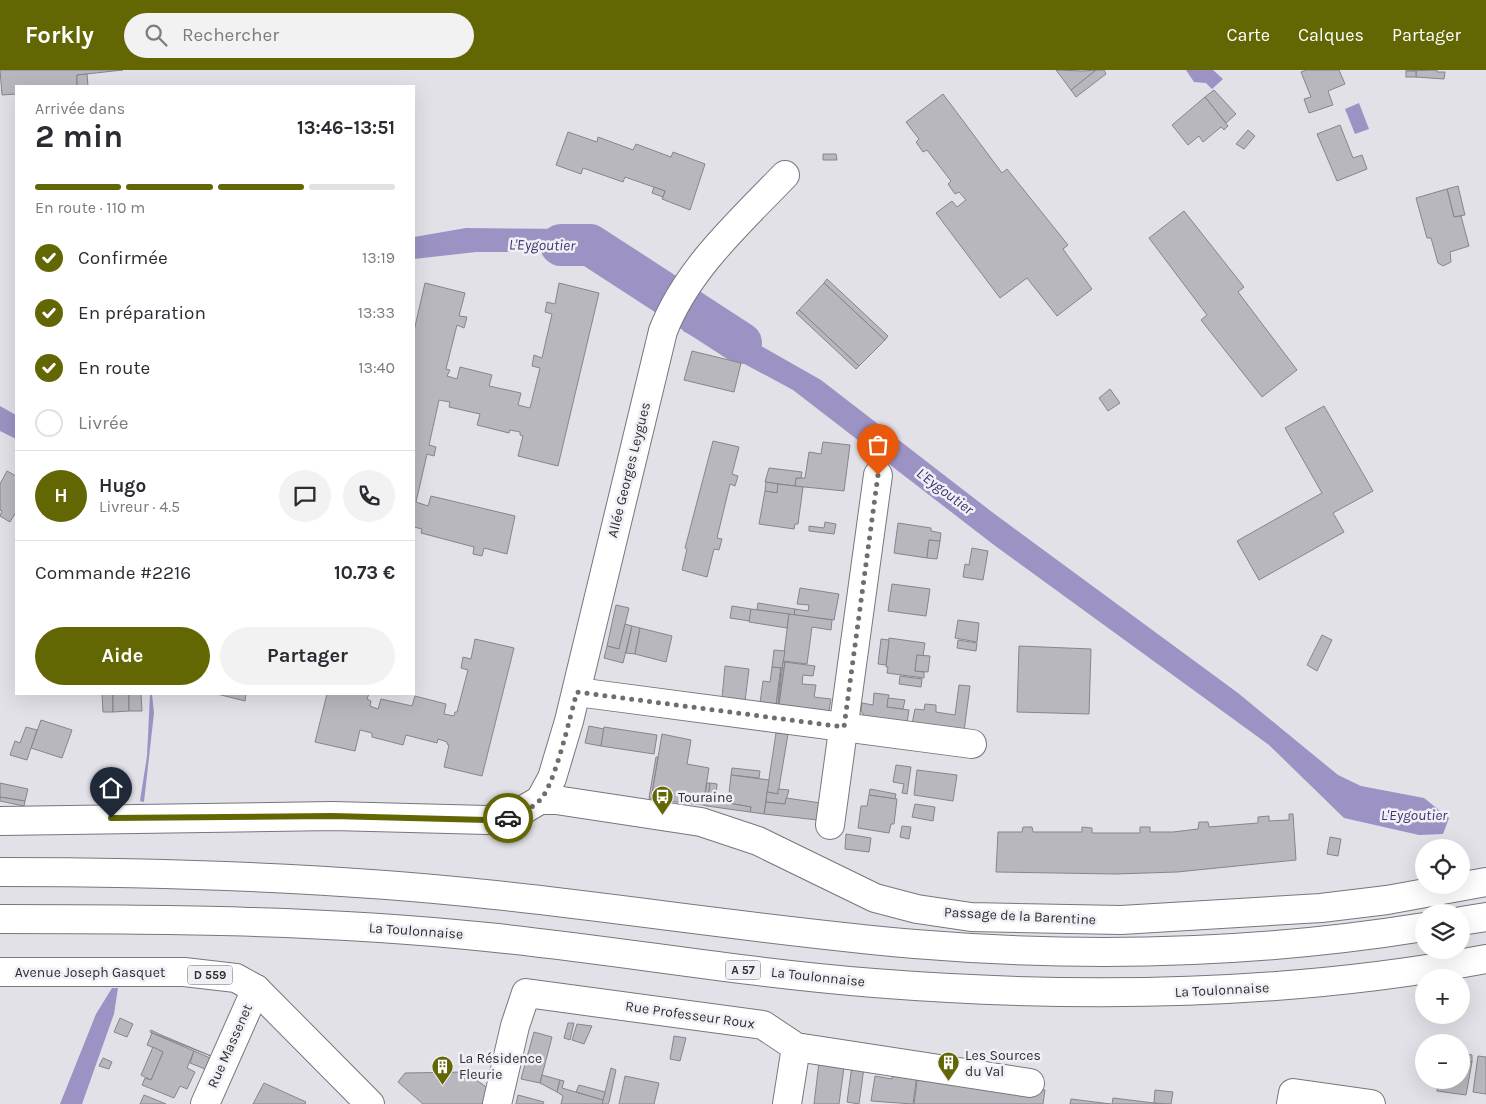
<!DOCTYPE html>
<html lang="fr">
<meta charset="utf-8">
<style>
body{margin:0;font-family:Karla,sans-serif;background:#f2f2f3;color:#2b2b33;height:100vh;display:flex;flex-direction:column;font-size:19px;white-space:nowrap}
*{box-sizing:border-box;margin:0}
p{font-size:16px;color:#7c7c81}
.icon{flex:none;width:28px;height:28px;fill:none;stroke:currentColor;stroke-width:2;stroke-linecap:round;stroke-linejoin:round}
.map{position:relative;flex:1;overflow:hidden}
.side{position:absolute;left:15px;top:15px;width:400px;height:610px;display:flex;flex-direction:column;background:#fff;border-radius:0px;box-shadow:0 5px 20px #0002}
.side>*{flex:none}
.tools{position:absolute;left:1415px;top:769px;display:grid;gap:10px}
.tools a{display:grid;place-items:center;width:55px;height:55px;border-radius:50%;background:#fff;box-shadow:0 5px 20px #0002;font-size:25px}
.pin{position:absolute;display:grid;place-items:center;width:42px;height:42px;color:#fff;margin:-51px -21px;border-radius:50% 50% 50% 0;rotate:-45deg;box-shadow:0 0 5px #0007}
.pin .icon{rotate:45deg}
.courier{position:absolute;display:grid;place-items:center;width:50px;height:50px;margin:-25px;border:4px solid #626704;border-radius:50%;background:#fff;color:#222;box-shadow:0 1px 6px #0007}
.summary em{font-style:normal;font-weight:700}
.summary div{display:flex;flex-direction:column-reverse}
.summary{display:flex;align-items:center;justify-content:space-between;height:85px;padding:0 20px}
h1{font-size:32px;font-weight:700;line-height:38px}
.bar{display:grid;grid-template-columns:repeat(4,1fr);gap:8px 5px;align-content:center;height:60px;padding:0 20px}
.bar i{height:6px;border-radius:4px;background:#e1e1e2}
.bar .current{background:#626704}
.bar p{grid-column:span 4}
.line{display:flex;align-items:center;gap:12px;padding:0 20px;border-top:1px solid #e1e1e2}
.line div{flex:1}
.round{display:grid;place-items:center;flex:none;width:52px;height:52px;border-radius:26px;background:#f2f2f3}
ol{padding:0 20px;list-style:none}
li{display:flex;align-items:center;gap:15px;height:55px}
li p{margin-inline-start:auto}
li .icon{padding:5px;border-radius:50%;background:#626704;color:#fff;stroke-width:4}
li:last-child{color:#7c7c81}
li i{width:28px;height:28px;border:2px solid #e1e1e2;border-radius:50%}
.cta{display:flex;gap:10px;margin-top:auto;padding:10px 20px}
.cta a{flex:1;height:58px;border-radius:30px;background:#626704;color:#fff;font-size:20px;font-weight:700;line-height:58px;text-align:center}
.cta a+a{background:#f2f2f3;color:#2b2b33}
header{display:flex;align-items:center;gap:30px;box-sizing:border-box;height:70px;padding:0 25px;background:#626704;color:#fff}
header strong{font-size:24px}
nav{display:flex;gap:28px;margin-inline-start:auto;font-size:18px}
.search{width:350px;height:45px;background:#f2f2f3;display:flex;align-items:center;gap:12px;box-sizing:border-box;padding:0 18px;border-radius:28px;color:#7c7c81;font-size:19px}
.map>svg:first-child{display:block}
</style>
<header>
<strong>Forkly</strong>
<div class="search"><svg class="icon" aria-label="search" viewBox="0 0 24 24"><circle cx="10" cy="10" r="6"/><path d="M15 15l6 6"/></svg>Rechercher</div>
<nav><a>Carte</a><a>Calques</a><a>Partager</a></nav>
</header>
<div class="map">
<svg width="1486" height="1034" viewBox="0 0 1486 1034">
<rect width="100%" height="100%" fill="#e2e1e8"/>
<g fill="#9c93c4">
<polygon points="1186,0 1213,0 1223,9 1212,19 1206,13 1194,12"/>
<polygon points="1359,33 1369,59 1355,64 1345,39"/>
<polygon points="466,158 576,159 648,203 643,222 632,203 625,196 589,182 476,182 414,189 414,167"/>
<polygon points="694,238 821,310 992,442 1238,623 1338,705 1361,716 1424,728 1449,748 1443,764 1419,765 1344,748 1269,675 994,475 793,320 683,261"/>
<polygon points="0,336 16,345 16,369 0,361"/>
<polygon points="150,624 152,624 154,643 144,732 140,731 147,686"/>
<polygon points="112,918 118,918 114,944 82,1034 60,1034 96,944"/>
</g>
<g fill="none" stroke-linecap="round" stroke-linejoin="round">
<polyline stroke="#9c93c4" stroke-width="42" points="561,175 590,175 741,273"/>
</g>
<g fill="#b8b7be" stroke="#86858b">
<polygon points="0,0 123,0 77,5 77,16 16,16 16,24 2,25"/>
<polygon points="1056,0 1083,1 1096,0 1071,20"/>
<polygon points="1096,0 1104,0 1106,4 1076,27 1071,20"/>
<polygon points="1306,0 1339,0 1345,14 1328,21 1333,35 1309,43 1304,29 1311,27 1301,2"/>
<polygon points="1437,0 1437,2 1445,2 1444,9 1416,7 1416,1 1406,1"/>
<rect x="1406" y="1" width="10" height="6"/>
<polygon points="87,4 88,16 77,16 77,5"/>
<polygon points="1214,20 1236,44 1226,53 1205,27"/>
<polygon points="943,24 1002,103 1007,99 1068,175 1063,179 1092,219 1057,246 1027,208 1000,228 936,143 952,131 957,137 966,130 959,122 955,124 948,114 951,111 927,80 923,82 916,72 919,69 906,52"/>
<polygon points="1205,27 1228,56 1224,60 1221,57 1203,72 1199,66 1188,75 1172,55"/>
<polygon points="1340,55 1353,88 1362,85 1367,99 1337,111 1317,64"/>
<polygon points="1248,60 1255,66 1244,79 1236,74"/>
<polygon points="568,62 597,72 598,67 633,80 636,74 671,87 673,82 705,94 690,140 662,129 665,121 625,107 623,112 583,98 581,104 556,95"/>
<polygon points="823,84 836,84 837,90 823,90"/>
<polygon points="1458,116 1465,145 1454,147 1447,119"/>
<polygon points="654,117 665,121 663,127 652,123"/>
<polygon points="1447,119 1454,147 1461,146 1469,176 1450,182 1451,192 1443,196 1438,193 1431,168 1427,168 1416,128"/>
<polygon points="1184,141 1244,217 1238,222 1297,300 1262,327 1201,250 1207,245 1149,168"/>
<polygon points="827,209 888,266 885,270 824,213"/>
<polygon points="425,213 465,223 459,246 467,247 464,258 457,255 446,299 450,300 447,306 457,309 460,297 492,305 489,316 521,323 518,335 530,338 540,298 532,296 534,285 542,288 552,244 545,242 547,232 555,234 559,213 599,223 558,396 518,386 523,366 520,365 520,362 510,360 509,363 477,355 480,344 449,337 450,332 439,330 429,375 436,377 434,386 427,384 416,432 428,436 431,426 515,446 507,484 484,478 482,486 473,484 474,477 421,463 422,459 414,457 414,261"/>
<polygon points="824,213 885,270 859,296 799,240"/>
<polygon points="799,240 859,296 856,299 796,243"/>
<polygon points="692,281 741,293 734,322 684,310"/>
<polygon points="1110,319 1120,333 1108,341 1099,328"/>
<polygon points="1324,336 1373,421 1333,443 1344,462 1259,510 1237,471 1322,423 1285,358"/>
<polygon points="713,371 739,377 732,404 738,406 735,416 730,414 717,468 722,469 719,480 714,479 707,507 682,500 687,479 685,478"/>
<polygon points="823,372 850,375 844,421 795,416 796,408 805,408 809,382 821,384"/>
<polygon points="769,398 802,402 801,408 796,408 795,416 765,412"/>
<polygon points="7,401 16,406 16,442 10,452 0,446 2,441 0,440 0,414"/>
<polygon points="766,412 778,414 777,423 765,421"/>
<polygon points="778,414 803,417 798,454 795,454 794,459 759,454 765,421 777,423"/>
<polygon points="825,452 836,454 834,464 809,461 809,456 824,458"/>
<polygon points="898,453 931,458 931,461 941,463 940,471 929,470 927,488 894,483"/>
<polygon points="929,470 940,471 937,489 927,488"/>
<polygon points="972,478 988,481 983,510 963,507 965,494 969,495"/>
<polygon points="892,514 930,519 926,546 888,541"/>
<polygon points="800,518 839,524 834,550 794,545 795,539 808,541 809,535 797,534"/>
<polygon points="758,533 795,539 794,545 757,540"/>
<polygon points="616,535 629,538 619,579 607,576"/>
<polygon points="732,536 751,539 750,551 730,548"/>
<polygon points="751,539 789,544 787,558 749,552"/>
<polygon points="789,544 832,550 831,560 812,557 807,594 783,591"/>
<polygon points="958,550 979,553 977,572 955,568"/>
<polygon points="625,554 632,556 623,593 604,588 607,576 619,579"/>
<polygon points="632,556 640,558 635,584 626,583"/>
<polygon points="640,558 672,566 666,592 635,584"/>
<polygon points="1322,565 1332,570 1317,601 1307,595"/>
<polygon points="889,568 925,573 923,586 917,585 915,601 924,602 924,608 887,603 888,597 886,597"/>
<polygon points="475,569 514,578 482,706 444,697 449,675 447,674 447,672 438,669 437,673 406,665 403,675 372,667 372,663 360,660 355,681 315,672 327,624 369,624 367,629 371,631 370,636 378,639 381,629 412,636 415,626 446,634 444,644 454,646 455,642 457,642 468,600 461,598 463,587 471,589"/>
<polygon points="881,569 889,570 886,595 878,594"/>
<polygon points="958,570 977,573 976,581 957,578"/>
<polygon points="1019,576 1091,579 1089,644 1017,642"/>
<polygon points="774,580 785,581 782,598 772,597"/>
<polygon points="917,585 930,586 928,602 915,601"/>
<polygon points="783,592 785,592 779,635 778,635"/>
<polygon points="785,592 815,596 813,606 803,605 802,614 816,615 814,627 831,629 829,641 779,635"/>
<polygon points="725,596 749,599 745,631 722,628"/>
<polygon points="772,597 781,598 776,635 760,633 763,611 770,612"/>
<polygon points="781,598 778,635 776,635"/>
<polygon points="900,606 922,609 921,617 899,614"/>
<polygon points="959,615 970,616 964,661 912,654 915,639 924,640 925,634 936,635 936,642 955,645"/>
<polygon points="874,623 889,625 887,637 909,640 907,653 865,647 861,641 862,633 873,635"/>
<polygon points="102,624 113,624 113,642 103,642"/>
<polygon points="113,624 129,624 129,641 113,642"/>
<polygon points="129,624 141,624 142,641 129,641"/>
<polygon points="217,624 246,624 245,631"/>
<polygon points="888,628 905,630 903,639 887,637"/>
<polygon points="41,650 72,660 62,688 31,678"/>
<polygon points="589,656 604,659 601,676 585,673"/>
<polygon points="26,657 37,660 27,690 10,685 15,671 20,673"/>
<polygon points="604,657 657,665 654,684 601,676"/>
<polygon points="776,663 788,664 778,724 767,722"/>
<polygon points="662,664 691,670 687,694 709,698 703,735 651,729"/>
<polygon points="656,687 658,687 651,729 649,728"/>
<polygon points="896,695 911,697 907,724 902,723 904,714 893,712"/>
<polygon points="732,698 760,701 759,708 731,705"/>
<polygon points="917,700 957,705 953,731 914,725"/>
<polygon points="731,705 769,710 764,744 750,742 751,737 728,733"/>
<polygon points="0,713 28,719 25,731 0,727"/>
<polygon points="707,713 710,713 707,736 703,735"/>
<polygon points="710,713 717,714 716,726 728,728 728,733 751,737 750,742 707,736"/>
<polygon points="778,719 789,720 785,734 766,732 767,722 778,724"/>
<polygon points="870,719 896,724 895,729 869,725"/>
<polygon points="869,725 897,729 894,754 891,754 889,763 858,758 861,736 867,736"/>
<polygon points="0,727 25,731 24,736 0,731"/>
<polygon points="786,728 821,733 818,750 764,744 766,732 785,734"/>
<polygon points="915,734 935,737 933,751 912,747"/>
<polygon points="1289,744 1293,744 1296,790 1177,802 1115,804 996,802 998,762 1022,762 1023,757 1032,757 1033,762 1082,762 1082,757 1092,758 1092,763 1140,763 1140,757 1150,757 1150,762 1173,762 1198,759 1199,752 1208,752 1209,757 1258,753 1258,747 1269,746 1269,751 1289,750"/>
<polygon points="902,756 911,757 909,769 900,767"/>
<polygon points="846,764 871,768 869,782 845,779"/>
<polygon points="1330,767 1341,769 1338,786 1327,784"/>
<polygon points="120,948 133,954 127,967 114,962"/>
<polygon points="568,953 574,953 570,970 564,968"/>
<polygon points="577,954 592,956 584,974 572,970"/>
<polygon points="151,960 159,964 211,986 150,962"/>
<polygon points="534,962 552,967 540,1013 521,1009"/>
<polygon points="152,963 194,981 187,998 195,1002 187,1019 180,1016 174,1028 142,1015 145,1008 151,1010 163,982 147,975"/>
<polygon points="674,966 686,968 680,991 670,989"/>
<polygon points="153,977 163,982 151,1010 141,1005"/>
<polygon points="194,981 210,988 205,999 190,993"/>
<polygon points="1461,983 1472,985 1472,992 1461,990"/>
<polygon points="1478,986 1486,987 1486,1024 1473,1022"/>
<polygon points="103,988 112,992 109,999 99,996"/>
<polygon points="853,988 865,990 859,1034 847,1032"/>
<polygon points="845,990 839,1034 814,1034 819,992"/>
<polygon points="1461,990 1472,992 1466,1025 1437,1021 1438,1010 1461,1010"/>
<polygon points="611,998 616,1000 609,1032 608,1034 602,1034"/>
<polygon points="465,1002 489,1019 486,1034 423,1034 398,1012 405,1003"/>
<polygon points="893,1002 917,1005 913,1034 871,1031 875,1006 892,1009"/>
<polygon points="918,1004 1045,1020 1043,1034 914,1034"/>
<polygon points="542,1005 560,1010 557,1022 540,1013"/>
<polygon points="625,1006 659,1013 654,1034 619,1034"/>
<polygon points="560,1010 564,1011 562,1018 603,1030 602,1034 561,1034 563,1026 557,1022"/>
<polygon points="264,1013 306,1032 305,1034 253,1034"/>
<polygon points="579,1015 605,1022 603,1030 576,1022"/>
<polygon points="1155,1020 1173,1022 1171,1034 1154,1033"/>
<polygon points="144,1025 166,1034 140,1034"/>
<polygon points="518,1025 544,1032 543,1034 516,1034"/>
<polygon points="1113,1028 1154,1033 1159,1034 1112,1034"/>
<polygon points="1071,1029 1111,1034 1070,1034"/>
</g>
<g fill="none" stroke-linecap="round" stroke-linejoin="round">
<defs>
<g id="minor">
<polyline points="577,622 972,674"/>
<path d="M 540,730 L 552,708 L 569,651 L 663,261 C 687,199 740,152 785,105"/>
<polyline points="830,755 878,405"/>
<polyline points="205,1034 256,919"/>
<polyline points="497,1034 515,956 526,923 763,955 796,977 1030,1013"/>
<polyline points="787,1034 796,977"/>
<polyline points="1291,1034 1293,1023 1371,1034"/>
</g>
<polyline id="tertiary" points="0,751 333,746 487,750 511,747 540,730 556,730 701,752 758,771 875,828 917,839 971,847 1121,850 1321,838 1387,830 1486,812"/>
<polyline id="primary" points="0,902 184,902 236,908 256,919 370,1034"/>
<g id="motorway">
<path d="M 0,802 C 165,802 330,807 495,825 C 635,840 775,862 915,874 C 1084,888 1256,884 1424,857"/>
<path d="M 0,849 C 164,849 324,850 487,867 C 616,880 744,903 874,913 C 1078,929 1284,927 1486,889"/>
<polyline points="1461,851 1486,847"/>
</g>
</defs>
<use href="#minor" stroke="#77767c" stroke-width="30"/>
<use href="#tertiary" stroke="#77767c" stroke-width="30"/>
<use href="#primary" stroke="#77767c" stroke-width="30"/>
<use href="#motorway" stroke="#77767c" stroke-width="30"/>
<use href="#minor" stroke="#fff" stroke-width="28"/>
<use href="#tertiary" stroke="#fff" stroke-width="28"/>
<use href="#primary" stroke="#fff" stroke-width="28"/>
<use href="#motorway" stroke="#fff" stroke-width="28"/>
</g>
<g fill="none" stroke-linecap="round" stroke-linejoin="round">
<path stroke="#6e6d72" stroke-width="5" stroke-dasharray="0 9" d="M 508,748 C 519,745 533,738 541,729 C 556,711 570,646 577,622 L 844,657 L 878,405"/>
<polyline stroke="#626704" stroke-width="6" points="111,748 332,746 487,750 508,748"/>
</g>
<defs>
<symbol id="bus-pin" viewBox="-11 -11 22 30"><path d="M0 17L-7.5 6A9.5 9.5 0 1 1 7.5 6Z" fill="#626704" stroke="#f0eff6"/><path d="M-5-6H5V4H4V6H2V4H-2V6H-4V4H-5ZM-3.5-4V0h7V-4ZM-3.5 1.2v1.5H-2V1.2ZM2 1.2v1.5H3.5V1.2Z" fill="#fff"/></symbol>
<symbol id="building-pin" viewBox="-11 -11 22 30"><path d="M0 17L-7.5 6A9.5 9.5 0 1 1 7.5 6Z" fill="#626704" stroke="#f0eff6"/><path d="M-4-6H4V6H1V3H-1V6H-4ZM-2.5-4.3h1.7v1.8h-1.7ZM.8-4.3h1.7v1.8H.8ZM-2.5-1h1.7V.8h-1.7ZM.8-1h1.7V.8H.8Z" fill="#fff"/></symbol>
</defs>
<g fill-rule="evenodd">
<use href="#bus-pin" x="650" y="714" width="25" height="34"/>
<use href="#building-pin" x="936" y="980" width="25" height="34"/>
<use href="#building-pin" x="430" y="984" width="25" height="34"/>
</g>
<g text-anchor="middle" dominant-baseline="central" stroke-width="5" stroke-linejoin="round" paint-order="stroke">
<g fill="#f0eff6" stroke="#69696d" stroke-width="1">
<rect x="725.5" y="890.5" width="35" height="19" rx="4"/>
<rect x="187.5" y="895.5" width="45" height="19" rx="4"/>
</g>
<g font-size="12" font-weight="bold" fill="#2f2f32">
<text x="743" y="900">A 57</text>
<text x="210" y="905">D 559</text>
</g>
<g font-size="14" fill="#2f2f32" stroke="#f0eff6">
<text transform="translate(629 400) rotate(-76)">Allée Georges Leygues</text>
<text transform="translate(1020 846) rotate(3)">Passage de la Barentine</text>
<text transform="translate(416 861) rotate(4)">La Toulonnaise</text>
<text x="90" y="902">Avenue Joseph Gasquet</text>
<text transform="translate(818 907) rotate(6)">La Toulonnaise</text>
<text transform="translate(1222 920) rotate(-3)">La Toulonnaise</text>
<text transform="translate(690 945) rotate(8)">Rue Professeur Roux</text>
<text transform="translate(230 976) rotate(-66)">Rue Massenet</text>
</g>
<g font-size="14" fill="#2f2f32" stroke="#f0eff6" text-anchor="start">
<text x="678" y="727">Touraine</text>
<text x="965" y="985">Les Sources<tspan x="965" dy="16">du Val</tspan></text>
<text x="459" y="988">La Résidence<tspan x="459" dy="16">Fleurie</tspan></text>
</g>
<g font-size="15" font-style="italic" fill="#42336f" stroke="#f0eff6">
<text transform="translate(542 175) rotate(1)">L'Eygoutier</text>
<text transform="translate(945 421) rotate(37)">L'Eygoutier</text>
<text x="1414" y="745">L'Eygoutier</text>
</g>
</g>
</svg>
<div class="tools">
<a><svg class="icon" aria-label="locate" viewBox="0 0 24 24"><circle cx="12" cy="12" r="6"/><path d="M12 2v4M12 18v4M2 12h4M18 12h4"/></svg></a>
<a><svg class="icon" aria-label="layers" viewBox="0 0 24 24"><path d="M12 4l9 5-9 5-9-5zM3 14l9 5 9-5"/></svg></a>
<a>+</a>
<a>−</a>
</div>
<div class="pin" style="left:878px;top:405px;background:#ea580c"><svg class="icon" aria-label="bag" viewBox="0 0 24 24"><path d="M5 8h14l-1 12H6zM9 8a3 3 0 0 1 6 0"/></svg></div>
<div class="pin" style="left:111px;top:748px;background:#1f2937"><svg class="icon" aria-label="home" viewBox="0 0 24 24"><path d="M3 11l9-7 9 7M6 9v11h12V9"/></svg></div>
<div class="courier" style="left:508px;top:748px"><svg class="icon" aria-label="car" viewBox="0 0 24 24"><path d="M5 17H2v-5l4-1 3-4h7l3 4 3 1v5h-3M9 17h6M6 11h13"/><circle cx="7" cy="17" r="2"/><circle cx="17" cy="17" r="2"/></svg></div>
<section class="side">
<div class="summary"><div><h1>2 min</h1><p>Arrivée dans</p></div><em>13:46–13:51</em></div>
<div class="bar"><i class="current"></i><i class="current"></i><i class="current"></i><i></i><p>En route · 110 m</p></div>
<ol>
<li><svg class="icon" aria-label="check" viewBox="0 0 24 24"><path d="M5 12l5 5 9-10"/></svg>Confirmée<p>13:19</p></li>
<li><svg class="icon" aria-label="check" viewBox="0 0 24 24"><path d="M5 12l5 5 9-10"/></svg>En préparation<p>13:33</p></li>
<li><svg class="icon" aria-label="check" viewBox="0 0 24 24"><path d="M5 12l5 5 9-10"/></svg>En route<p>13:40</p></li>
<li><i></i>Livrée</li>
</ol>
<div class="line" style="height:90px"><b class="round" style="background:#626704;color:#fff">H</b><div><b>Hugo</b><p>Livreur · 4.5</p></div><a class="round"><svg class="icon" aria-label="chat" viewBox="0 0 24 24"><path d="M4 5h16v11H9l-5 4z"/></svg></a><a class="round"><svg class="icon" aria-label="phone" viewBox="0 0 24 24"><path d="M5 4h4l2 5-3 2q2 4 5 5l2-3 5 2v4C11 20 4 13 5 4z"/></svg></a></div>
<div class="line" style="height:65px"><div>Commande #2216</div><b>10.73 €</b></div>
<div class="cta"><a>Aide</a><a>Partager</a></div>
</section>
</div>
